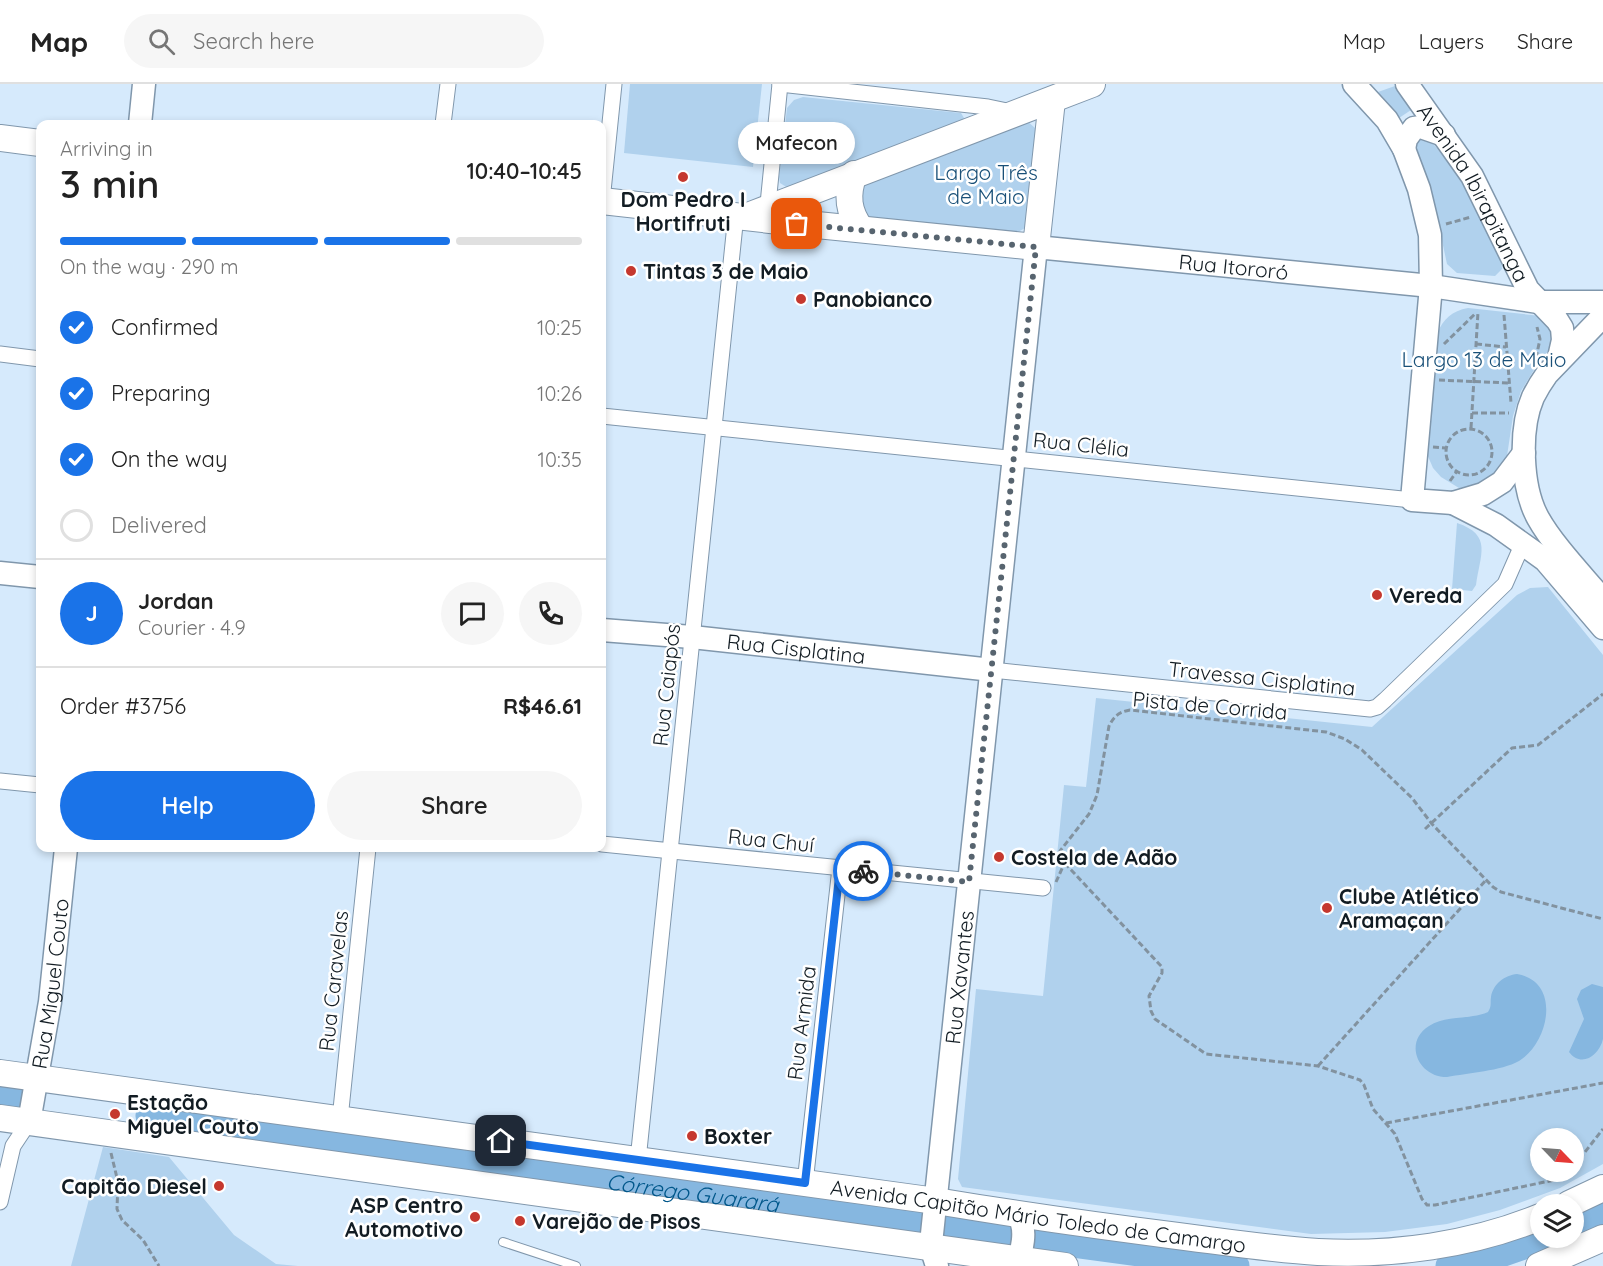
<!DOCTYPE html>
<meta charset="utf-8">
<style>
body{margin:0;font-family:Quicksand,sans-serif;background:#f6f6f6;color:#222;height:100vh;display:flex;flex-direction:column;font-size:22px;white-space:nowrap}
*{box-sizing:border-box;margin:0}
p{font-size:20px;color:#767676}
.icon{flex:none;width:33px;height:33px;fill:none;stroke:currentColor;stroke-width:2;stroke-linecap:round;stroke-linejoin:round}
.map{position:relative;flex:1;overflow:hidden}
.panel{position:absolute;left:36px;top:36px;width:570px;height:732px;display:flex;flex-direction:column;background:#fff;border-radius:12px;box-shadow:0 3px 9px #0003}
.panel>*{flex:none}
.needle{width:39px;rotate:115deg}
.tools{position:absolute;left:1530px;top:1044px;display:grid;gap:12px}
.tools a{display:grid;place-items:center;width:54px;height:54px;border-radius:50%;background:#fff;box-shadow:0 3px 9px #0003;font-size:30px}
.pin{position:absolute;display:grid;place-items:center;width:51px;height:51px;color:#fff;margin:-26px;border-radius:12px;box-shadow:0 3px 9px #0006}
.courier{position:absolute;display:grid;place-items:center;width:60px;height:60px;margin:-30px;border:4px solid #1a73e8;border-radius:50%;background:#fff;color:#222;box-shadow:0 2px 8px #0007}
.bubble{position:absolute;height:42px;border-radius:21px;background:#fff;box-shadow:0 3px 9px #0003;font-size:20px;font-weight:600;line-height:42px;text-align:center}
.head em{font-style:normal;font-weight:600}
.head div{display:flex;flex-direction:column-reverse}
.head{display:flex;align-items:center;justify-content:space-between;height:102px;padding:0 24px}
h1{font-size:39px;font-weight:600;line-height:45px}
.bar{display:grid;grid-template-columns:repeat(4,1fr);gap:9px 6px;align-content:center;height:72px;padding:0 24px}
.bar i{height:8px;border-radius:4px;background:#e0e0e0}
.bar .selected{background:#1a73e8}
.bar p{grid-column:span 4}
.line{display:flex;align-items:center;gap:15px;padding:0 24px;border-top:2px solid #e0e0e0}
.line div{flex:1}
.round{display:grid;place-items:center;flex:none;width:63px;height:63px;border-radius:32px;background:#f6f6f6}
ol{padding:0 24px;list-style:none}
li{display:flex;align-items:center;gap:18px;height:66px}
li p{margin-inline-start:auto}
li .icon{padding:6px;border-radius:50%;background:#1a73e8;color:#fff;stroke-width:4}
li:last-child{color:#767676}
li i{width:33px;height:33px;border:3px solid #e0e0e0;border-radius:50%}
.cta{display:flex;gap:12px;margin-top:auto;padding:12px 24px}
.cta a{flex:1;height:69px;border-radius:36px;background:#1a73e8;color:#fff;font-size:24px;font-weight:600;line-height:69px;text-align:center}
.cta a+a{background:#f6f6f6;color:#222}
header{display:flex;align-items:center;gap:36px;box-sizing:border-box;height:84px;padding:0 30px;background:#fff;border-bottom:2px solid #e0e0e0}
header strong{font-size:28px}
nav{display:flex;gap:33px;margin-inline-start:auto;font-size:21px}
.search{width:420px;height:54px;background:#f6f6f6;display:flex;align-items:center;gap:15px;box-sizing:border-box;padding:0 21px;border-radius:33px;color:#767676;font-size:22px}
.map>svg:first-child{display:block}
</style>
<header>
<strong>Map</strong>
<div class="search"><svg class="icon" aria-label="search" viewBox="0 0 24 24"><circle cx="10" cy="10" r="6"/><path d="M15 15l6 6"/></svg>Search here</div>
<nav><a>Map</a><a>Layers</a><a>Share</a></nav>
</header>
<div class="map">
<svg width="1603" height="1182" viewBox="0 0 1603 1182">
<rect width="100%" height="100%" fill="#d6eafc"/>
<g fill="#b0d1ed" fill-rule="evenodd">
<polygon points="630,0 762,0 753,83 624,69"/>
<polygon points="1395,2 1411,26 1399,34 1378,8"/>
<polygon points="803,13 961,29 964,34 962,38 788,104 780,99 779,93 787,24 794,16"/>
<polygon points="1026,36 1035,44 1036,49 1027,139 1025,144 1018,148 868,133 861,128 862,103 865,100"/>
<polygon points="1428,53 1458,91 1501,175 1502,185 1495,192 1457,189 1447,180 1431,105 1414,57 1414,54"/>
<path d="M 1468,224 L 1541,232 L 1549,234 L 1554,260 L 1537,281 L 1521,307 L 1513,332 L 1507,372 L 1496,392 L 1470,406 L 1459,404 L 1441,393 L 1433,384 L 1427,370 L 1437,250 C 1443,235 1452,227 1468,224 Z"/>
<path d="M 1457,439 C 1493,451 1480,471 1476,501 L 1472,507 L 1452,505 Z"/>
<path d="M 1548,503 L 1603,571 L 1603,1080 L 1560,1104 L 1500,1126 L 1447,1140 L 1385,1148 L 1311,1150 L 962,1103 L 958,1095 L 976,905 L 1043,912 L 1064,701 L 1086,703 L 1096,614 L 1372,643 L 1517,511 L 1530,504 ZM 1540,1054 L 1574,1054 L 1574,1088 L 1540,1088 Z"/>
<polygon points="103,1063 169,1073 234,1151 276,1180 298,1182 71,1182"/>
</g>
<g fill="#86b7e0">
<path d="M 1517,890 C 1562,898 1549,959 1519,977 C 1501,987 1468,989 1447,993 C 1418,993 1403,958 1429,942 C 1446,931 1470,936 1488,928 C 1492,922 1490,919 1491,913 C 1493,900 1505,891 1517,890 Z"/>
<path d="M 1592,900 L 1603,903 C 1603,916 1603,943 1603,955 C 1599,972 1581,984 1569,968 L 1584,935 L 1577,915 L 1581,906 Z"/>
</g>
<g fill="none" stroke-linecap="round" stroke-linejoin="round">
<g stroke="#86b7e0" stroke-width="27">
<polyline points="0,1012 18,1014"/>
<path id="s1" d="M 149,1032 L 655,1104 L 1236,1182"/>
<polyline points="1574,1140 1603,1125"/>
<polyline points="1449,1182 1492,1173 1547,1154"/>
</g>
<defs>
<polyline id="lane" points="503,1158 576,1182"/>
<g id="street">
<polyline points="780,0 988,23 1012,28"/>
<polyline points="443,40 448,0"/>
<polyline points="602,117 614,0"/>
<polyline points="767,130 780,0"/>
<polyline points="0,270 40,275"/>
<polyline points="602,332 1412,416"/>
<polyline points="992,586 1370,625 1377,623 1385,616 1505,500 1523,459"/>
<polyline points="0,697 40,701"/>
<polyline points="602,760 1043,804"/>
<polyline points="340,1035 368,764"/>
<polyline points="638,1076 736,131"/>
<polyline points="805,1099 840,784"/>
<polyline points="0,1118 13,1062 29,1038"/>
</g>
<g id="secondary">
<polyline points="1354,0 1387,36 1404,65 1419,105 1430,151 1431,202 1412,416 1453,419 1483,410 1502,398 1524,369"/>
<path id="s2" d="M 1407,0 L 1472,92 L 1528,206 L 1557,236 L 1562,244 L 1563,256 L 1558,278"/>
<polyline points="140,40 144,0"/>
<polyline points="1404,65 1406,55 1414,44 1421,43 1444,51"/>
<path d="M 1603,232 L 1547,290 C 1542,297 1537,305 1533,313 C 1519,345 1521,403 1538,434 C 1553,461 1583,492 1603,516"/>
<polyline points="1453,419 1496,441 1545,476 1603,544"/>
<polyline points="0,489 40,493"/>
<path id="s3" d="M 602,546 L 692,553 L 992,586"/>
<path id="s4" d="M 29,1038 L 50,918 L 66,764"/>
<path id="s5" d="M 937,1182 L 931,1163 L 932,1150 L 1036,163 L 1431,202 L 1538,218 L 1603,218"/>
<path d="M 1013,1182 C 1023,1171 1028,1143 1017,1130"/>
</g>
<g id="primary">
<polyline points="0,54 40,59"/>
<path d="M 854,90 C 846,111 848,128 861,145"/>
<polyline points="602,117 797,139 1036,163 1052,16"/>
<polyline points="748,132 1092,0"/>
<path id="s6" d="M 0,989 L 936,1117 C 1014,1130 1091,1141 1170,1151 C 1219,1157 1268,1165 1318,1168 C 1392,1172 1472,1161 1540,1133"/>
<polyline points="0,1034 1065,1182"/>
<polyline points="1569,1120 1603,1104"/>
<polyline points="1539,1182 1603,1154"/>
</g>
</defs>
<use href="#lane" stroke="#8097ac" stroke-width="10"/>
<use href="#street" stroke="#8097ac" stroke-width="17"/>
<use href="#secondary" stroke="#8097ac" stroke-width="25"/>
<use href="#primary" stroke="#8097ac" stroke-width="28"/>
<g stroke="#82929f" stroke-width="3" stroke-dasharray="6 3" stroke-linecap="butt">
<polyline points="1446,140 1471,133"/>
<polyline points="1504,231 1511,319"/>
<polyline points="1444,260 1476,229"/>
<polyline points="1476,260 1506,263"/>
<polyline points="1536,274 1540,255 1537,243"/>
<polyline points="1439,296 1509,299"/>
<polyline points="1472,329 1509,329"/>
<polyline points="1471,344 1478,228"/>
<circle cx="1469" cy="368" r="23"/>
<polyline points="1433,363 1446,364"/>
<polyline points="1450,397 1457,387"/>
<polyline points="1425,745 1512,664 1538,661 1603,610"/>
<polyline points="1056,798 1064,780"/>
<polyline points="1318,982 1486,796"/>
<polyline points="1386,1039 1603,999"/>
<polyline points="111,1069 118,1098 117,1125 122,1136 143,1156 159,1182"/>
<polyline points="1574,1082 1603,1045"/>
<path d="M 1569,1088 L 1559,1095 L 1435,1121 L 1427,1121 L 1422,1115 L 1395,1050 L 1373,1025 L 1364,1001 L 1360,996 L 1318,982 L 1206,970 L 1155,935 L 1151,927 L 1149,912 L 1162,889 L 1162,883 L 1059,773 L 1060,767 L 1089,730 L 1097,711 L 1109,642 C 1114,632 1119,628 1130,626 L 1326,648 L 1345,655 L 1362,666 L 1412,714 L 1432,740 L 1493,803 L 1501,808 L 1603,835"/>
</g>
<use href="#lane" stroke="#fff" stroke-width="8"/>
<use href="#street" stroke="#fff" stroke-width="15"/>
<use href="#secondary" stroke="#fff" stroke-width="22"/>
<use href="#primary" stroke="#fff" stroke-width="26"/>
</g>
<g fill="none" stroke-linecap="round" stroke-linejoin="round">
<polyline stroke="#57646f" stroke-width="6" stroke-dasharray="0 10.8" points="797,140 1036,163 969,798 863,787"/>
<polyline stroke="#1a73e8" stroke-width="8" points="501,1057 805,1099 840,784 863,787"/>
</g>
<g fill="#c5382e" stroke="#fff" stroke-width="2">
<circle cx="683" cy="93" r="6"/>
<circle cx="631" cy="187" r="6"/>
<circle cx="801" cy="215" r="6"/>
<circle cx="1377" cy="511" r="6"/>
<circle cx="999" cy="773" r="6"/>
<circle cx="1327" cy="824" r="6"/>
<circle cx="115" cy="1030" r="6"/>
<circle cx="692" cy="1052" r="6"/>
<circle cx="219" cy="1102" r="6"/>
<circle cx="475" cy="1133" r="6"/>
<circle cx="520" cy="1137" r="6"/>
</g>
<g text-anchor="middle" dominant-baseline="central" stroke-width="5" stroke-linejoin="round" paint-order="stroke">
<g font-size="21" fill="#195078" stroke="#fff">
<text x="986" y="88">Largo Três<tspan x="986" dy="24">de Maio</tspan></text>
<text x="1484" y="275">Largo 13 de Maio</text>
</g>
<g font-size="21" fill="#121c23" stroke="#fff">
<text stroke="none"><textPath href="#s2" startOffset="128">Avenida Ibirapitanga</textPath></text>
<text stroke="none"><textPath href="#s5" startOffset="1224">Rua Itororó</textPath></text>
<text transform="translate(1081 360) rotate(6)">Rua Clélia</text>
<text stroke="none"><textPath href="#s3" startOffset="195">Rua Cisplatina</textPath></text>
<text transform="translate(1262 594) rotate(6)">Travessa Cisplatina</text>
<text transform="translate(666 601) rotate(-84)">Rua Caiapós</text>
<text transform="translate(1210 621) rotate(5)">Pista de Corrida</text>
<text transform="translate(771 756) rotate(6)">Rua Chuí</text>
<text stroke="none"><textPath href="#s5" startOffset="291">Rua Xavantes</textPath></text>
<text transform="translate(333 897) rotate(-84)">Rua Caravelas</text>
<text stroke="none"><textPath href="#s4" startOffset="140">Rua Miguel Couto</textPath></text>
<text transform="translate(801 939) rotate(-83)">Rua Armida</text>
<text stroke="none"><textPath href="#s6" startOffset="1048">Avenida Capitão Mário Toledo de Camargo</textPath></text>
</g>
<g font-size="21" font-weight="bold" fill="#121c23" stroke="#fff" text-anchor="start">
<text x="683" y="115" text-anchor="middle">Dom Pedro I<tspan x="683" dy="24">Hortifruti</tspan></text>
<text x="643" y="187">Tintas 3 de Maio</text>
<text x="813" y="215">Panobianco</text>
<text x="1389" y="511">Vereda</text>
<text x="1011" y="773">Costela de Adão</text>
<text x="1339" y="812">Clube Atlético<tspan x="1339" dy="24">Aramaçan</tspan></text>
<text x="127" y="1018">Estação<tspan x="127" dy="24">Miguel Couto</tspan></text>
<text x="704" y="1052">Boxter</text>
<text x="207" y="1102" text-anchor="end">Capitão Diesel</text>
<text x="463" y="1121" text-anchor="end">ASP Centro<tspan x="463" dy="24">Automotivo</tspan></text>
<text x="532" y="1137">Varejão de Pisos</text>
</g>
<g font-size="22" font-style="italic" fill="#00578a" stroke="#fff">
<text stroke="none"><textPath href="#s1" startOffset="549">Córrego Guarará</textPath></text>
</g>
</g>
</svg>
<div class="tools">
<a><svg class="needle" viewBox="-14 -14 28 28"><path d="M0-13l5 13h-10z" fill="#e53935"/><path d="M0 13l5-13h-10z" fill="#767676"/></svg></a>
<a><svg class="icon" aria-label="layers" viewBox="0 0 24 24"><path d="M12 4l9 5-9 5-9-5zM3 14l9 5 9-5"/></svg></a>
</div>
<div class="pin" style="left:797px;top:140px;background:#ea580c"><svg class="icon" aria-label="bag" viewBox="0 0 24 24"><path d="M5 8h14l-1 12H6zM9 8a3 3 0 0 1 6 0"/></svg></div>
<div class="pin" style="left:501px;top:1057px;background:#1f2937"><svg class="icon" aria-label="home" viewBox="0 0 24 24"><path d="M3 11l9-7 9 7M6 9v11h12V9"/></svg></div>
<div class="courier" style="left:863px;top:787px"><svg class="icon" aria-label="bike" viewBox="0 0 24 24"><circle cx="6" cy="16" r="4"/><circle cx="18" cy="16" r="4"/><path d="M6 16l4-8h5l3 8M10 8l3 8H6M13 5h3"/></svg></div>
<div class="bubble" style="left:738px;top:38px;width:117px">Mafecon</div>
<section class="panel">
<div class="head"><div><h1>3 min</h1><p>Arriving in</p></div><em>10:40–10:45</em></div>
<div class="bar"><i class="selected"></i><i class="selected"></i><i class="selected"></i><i></i><p>On the way · 290 m</p></div>
<ol>
<li><svg class="icon" aria-label="check" viewBox="0 0 24 24"><path d="M5 12l5 5 9-10"/></svg>Confirmed<p>10:25</p></li>
<li><svg class="icon" aria-label="check" viewBox="0 0 24 24"><path d="M5 12l5 5 9-10"/></svg>Preparing<p>10:26</p></li>
<li><svg class="icon" aria-label="check" viewBox="0 0 24 24"><path d="M5 12l5 5 9-10"/></svg>On the way<p>10:35</p></li>
<li><i></i>Delivered</li>
</ol>
<div class="line" style="height:108px"><b class="round" style="background:#1a73e8;color:#fff">J</b><div><b>Jordan</b><p>Courier · 4.9</p></div><a class="round"><svg class="icon" aria-label="chat" viewBox="0 0 24 24"><path d="M4 5h16v11H9l-5 4z"/></svg></a><a class="round"><svg class="icon" aria-label="phone" viewBox="0 0 24 24"><path d="M5 4h4l2 5-3 2q2 4 5 5l2-3 5 2v4C11 20 4 13 5 4z"/></svg></a></div>
<div class="line" style="height:78px"><div>Order #3756</div><b>R$46.61</b></div>
<div class="cta"><a>Help</a><a>Share</a></div>
</section>
</div>
